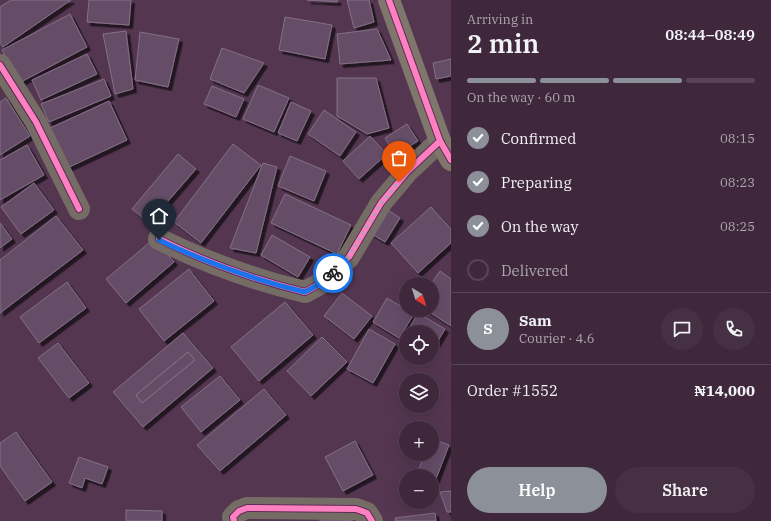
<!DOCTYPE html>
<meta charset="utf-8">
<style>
body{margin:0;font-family:"IBM Plex Serif",serif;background:#463043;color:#f1f3f6;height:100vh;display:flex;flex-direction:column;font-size:15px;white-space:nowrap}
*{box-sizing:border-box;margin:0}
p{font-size:13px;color:#ada6af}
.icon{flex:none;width:22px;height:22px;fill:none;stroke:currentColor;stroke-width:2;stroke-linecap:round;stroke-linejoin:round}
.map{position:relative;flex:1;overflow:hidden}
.drawer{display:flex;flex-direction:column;background:#3f283c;width:320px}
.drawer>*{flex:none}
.needle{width:26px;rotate:142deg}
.tools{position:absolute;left:399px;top:277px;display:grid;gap:8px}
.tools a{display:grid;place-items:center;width:40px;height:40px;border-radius:50%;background:#3f283c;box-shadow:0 4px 16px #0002,0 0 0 1px #584456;font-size:20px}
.pin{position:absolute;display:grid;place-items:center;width:34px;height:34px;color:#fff;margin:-41px -17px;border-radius:50% 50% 50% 0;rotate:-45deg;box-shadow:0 0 4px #0007}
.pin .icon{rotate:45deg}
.courier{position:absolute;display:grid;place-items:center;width:40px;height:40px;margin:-20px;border:3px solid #1a73e8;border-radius:50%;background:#fff;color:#222;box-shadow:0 1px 5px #0007}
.head em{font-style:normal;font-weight:600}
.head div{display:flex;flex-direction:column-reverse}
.head{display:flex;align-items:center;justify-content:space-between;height:68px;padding:0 16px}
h1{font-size:26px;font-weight:600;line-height:30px}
.bar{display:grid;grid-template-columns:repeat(4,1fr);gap:6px 4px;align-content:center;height:48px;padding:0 16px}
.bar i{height:5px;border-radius:3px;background:#584456}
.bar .current{background:#8c9099}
.bar p{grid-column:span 4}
.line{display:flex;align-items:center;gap:10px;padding:0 16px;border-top:1px solid #584456}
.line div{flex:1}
.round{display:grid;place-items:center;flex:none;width:42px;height:42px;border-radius:21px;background:#463043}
ol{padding:0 16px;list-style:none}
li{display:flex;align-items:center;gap:12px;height:44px}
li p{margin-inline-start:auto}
li .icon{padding:4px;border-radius:50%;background:#8c9099;color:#fff;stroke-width:4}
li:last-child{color:#ada6af}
li i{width:22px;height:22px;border:2px solid #584456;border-radius:50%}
.button{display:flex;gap:8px;margin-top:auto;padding:8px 16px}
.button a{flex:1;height:46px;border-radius:24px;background:#8c9099;color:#fff;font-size:16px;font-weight:600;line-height:46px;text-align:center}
.button a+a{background:#463043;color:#f1f3f6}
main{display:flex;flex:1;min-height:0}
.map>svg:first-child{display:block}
</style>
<main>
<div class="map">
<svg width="451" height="521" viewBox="0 0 451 521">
<defs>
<filter id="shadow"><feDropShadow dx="3.5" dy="3.5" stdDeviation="0" flood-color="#0009"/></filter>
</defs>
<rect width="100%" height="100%" fill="#543650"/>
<g fill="#654e68" stroke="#846f87" fill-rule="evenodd" filter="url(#shadow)">
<polygon points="11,0 71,0 3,47 0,43 0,7"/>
<polygon points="89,0 131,0 129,25 87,22"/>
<polygon points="307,0 338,0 337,2"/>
<polygon points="347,0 369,0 374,22 354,28"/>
<polygon points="70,14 87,47 19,83 2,50"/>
<polygon points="285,17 332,25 325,59 279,50"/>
<polygon points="377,29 391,60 340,64 337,34"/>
<polygon points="126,31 133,89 115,94 103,34"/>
<polygon points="140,32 179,39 168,87 135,80"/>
<polygon points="222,48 264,63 244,93 210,79"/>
<polygon points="87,54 97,74 41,100 32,80"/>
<polygon points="451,59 451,76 436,79 433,63"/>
<polygon points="337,78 376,78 389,128 367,134 337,116"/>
<polygon points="104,79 111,96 49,122 41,104"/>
<polygon points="258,85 289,98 274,132 243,119"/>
<polygon points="212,86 244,99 236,117 204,104"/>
<polygon points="6,98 30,136 0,155 0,102"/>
<polygon points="109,101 127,140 65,169 46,130"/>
<polygon points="291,102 311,111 297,141 278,133"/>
<polygon points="324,110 356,132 340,156 308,134"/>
<polygon points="407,124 418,141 395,155 385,138"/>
<polygon points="370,136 387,154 359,179 343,161"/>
<polygon points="233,144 261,165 201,243 174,222"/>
<polygon points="27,145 44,175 0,200 0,160"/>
<polygon points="178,154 196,169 149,223 132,209"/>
<polygon points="290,156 326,171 314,201 278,186"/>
<polygon points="263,163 277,167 256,253 230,248"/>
<polygon points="34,183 54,210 21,234 1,207"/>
<polygon points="285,194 351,225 337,254 271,223"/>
<polygon points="431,207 451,229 451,243 418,273 391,243"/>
<polygon points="385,208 400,218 385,242 370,233"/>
<polygon points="56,216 83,250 0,313 0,260"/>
<polygon points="0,223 12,239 0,248"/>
<polygon points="272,235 310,257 298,277 261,255"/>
<polygon points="155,238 174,262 126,303 106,279"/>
<polygon points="189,269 214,301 164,341 139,309"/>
<polygon points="440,271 451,279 451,326 426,310 432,310 431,284"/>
<polygon points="67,282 86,308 39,343 20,317"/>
<polygon points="342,293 372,316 354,339 324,316"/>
<polygon points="387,298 414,314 399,338 373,322"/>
<polygon points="285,302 313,335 259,381 231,347"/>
<polygon points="418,313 445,329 432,351 432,332 407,332"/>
<polygon points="369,329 395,344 373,383 347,369"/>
<path d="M 183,333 L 213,368 L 143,427 L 113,392 ZM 188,352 L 195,360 L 142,403 L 136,395 Z"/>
<polygon points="322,337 347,362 311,396 287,371"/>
<polygon points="58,343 89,383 69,398 38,358"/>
<polygon points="188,352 195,360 142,403 136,395"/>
<polygon points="220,376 240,400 201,432 181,407"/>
<polygon points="264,389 286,415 220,471 197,445"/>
<polygon points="16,432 52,482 25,501 0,466 0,443"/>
<polygon points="432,439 449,445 434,484 432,484 432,476 416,476 425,454 432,454"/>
<polygon points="355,441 373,475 343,491 325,457"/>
<polygon points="79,457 108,467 102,484 85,478 82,488 69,483"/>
<polygon points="451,491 451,512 447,512 440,492"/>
<polygon points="126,510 162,511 162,521 126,521"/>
<polygon points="435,513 436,521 396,521 395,518"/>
<polygon points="320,518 352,520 352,521 320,521"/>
</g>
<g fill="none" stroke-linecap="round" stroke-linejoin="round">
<g stroke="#756d65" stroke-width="22">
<polyline points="0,65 36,122 79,209"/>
<path d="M 159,239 C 205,262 255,280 305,292 L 325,281 L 349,257 L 381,203 L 408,171 L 440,141"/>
<polyline points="234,521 233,517 239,511 247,508 356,509 367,513 372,521"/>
</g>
<polyline stroke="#7f776c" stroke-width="22" points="389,0 440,141 451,160"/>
<defs>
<g id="cycleway">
<polyline points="389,0 440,141 451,160"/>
<polyline points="0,65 36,122 79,209"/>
<path d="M 159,239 C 205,262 255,280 305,292 L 325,281 L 349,257 L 381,203 L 408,171 L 440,141"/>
<polyline points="234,521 233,517 239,511 247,508 356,509 367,513 372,521"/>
</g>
</defs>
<use href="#cycleway" stroke="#612959" stroke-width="8"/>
<use href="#cycleway" stroke="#ff80c0" stroke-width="6"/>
</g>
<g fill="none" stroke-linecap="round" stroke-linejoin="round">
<polyline stroke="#bd9cb6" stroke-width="4" stroke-dasharray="0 7.2" points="333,273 349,256 381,203 399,182"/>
<path stroke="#1a73e8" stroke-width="5" d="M 159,240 C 205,262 255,280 305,292 L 325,281 L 333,273"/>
</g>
</svg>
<div class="tools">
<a><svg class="needle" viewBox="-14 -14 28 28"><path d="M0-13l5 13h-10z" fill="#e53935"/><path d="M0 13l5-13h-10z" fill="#ada6af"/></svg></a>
<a><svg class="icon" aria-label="locate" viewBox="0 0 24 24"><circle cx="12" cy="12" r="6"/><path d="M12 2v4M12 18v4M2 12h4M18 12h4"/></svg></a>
<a><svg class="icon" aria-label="layers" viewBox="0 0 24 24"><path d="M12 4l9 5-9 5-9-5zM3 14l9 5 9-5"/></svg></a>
<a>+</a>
<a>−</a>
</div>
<div class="pin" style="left:399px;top:182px;background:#ea580c"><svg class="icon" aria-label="bag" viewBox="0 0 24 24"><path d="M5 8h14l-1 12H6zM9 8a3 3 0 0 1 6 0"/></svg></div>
<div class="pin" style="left:159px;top:240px;background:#1f2937"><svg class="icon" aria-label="home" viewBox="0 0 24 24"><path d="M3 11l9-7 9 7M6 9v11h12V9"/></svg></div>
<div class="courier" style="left:333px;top:273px"><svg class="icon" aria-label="bike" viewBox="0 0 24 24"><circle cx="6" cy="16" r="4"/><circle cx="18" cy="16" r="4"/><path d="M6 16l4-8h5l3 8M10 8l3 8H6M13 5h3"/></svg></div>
</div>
<section class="drawer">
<div class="head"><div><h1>2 min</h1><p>Arriving in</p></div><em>08:44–08:49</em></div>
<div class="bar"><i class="current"></i><i class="current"></i><i class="current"></i><i></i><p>On the way · 60 m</p></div>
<ol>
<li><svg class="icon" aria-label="check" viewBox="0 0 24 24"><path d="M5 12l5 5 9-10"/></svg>Confirmed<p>08:15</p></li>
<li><svg class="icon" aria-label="check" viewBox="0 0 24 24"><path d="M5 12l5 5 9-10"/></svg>Preparing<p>08:23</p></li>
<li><svg class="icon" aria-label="check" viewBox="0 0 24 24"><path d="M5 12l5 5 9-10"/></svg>On the way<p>08:25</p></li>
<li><i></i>Delivered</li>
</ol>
<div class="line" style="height:72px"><b class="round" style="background:#8c9099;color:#fff">S</b><div><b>Sam</b><p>Courier · 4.6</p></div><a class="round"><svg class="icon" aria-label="chat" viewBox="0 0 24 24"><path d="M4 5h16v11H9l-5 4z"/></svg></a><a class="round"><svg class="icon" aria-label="phone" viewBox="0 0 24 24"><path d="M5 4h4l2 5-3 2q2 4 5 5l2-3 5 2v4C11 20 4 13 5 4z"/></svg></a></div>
<div class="line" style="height:52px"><div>Order #1552</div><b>₦14,000</b></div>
<div class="button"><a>Help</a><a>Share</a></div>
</section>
</main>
